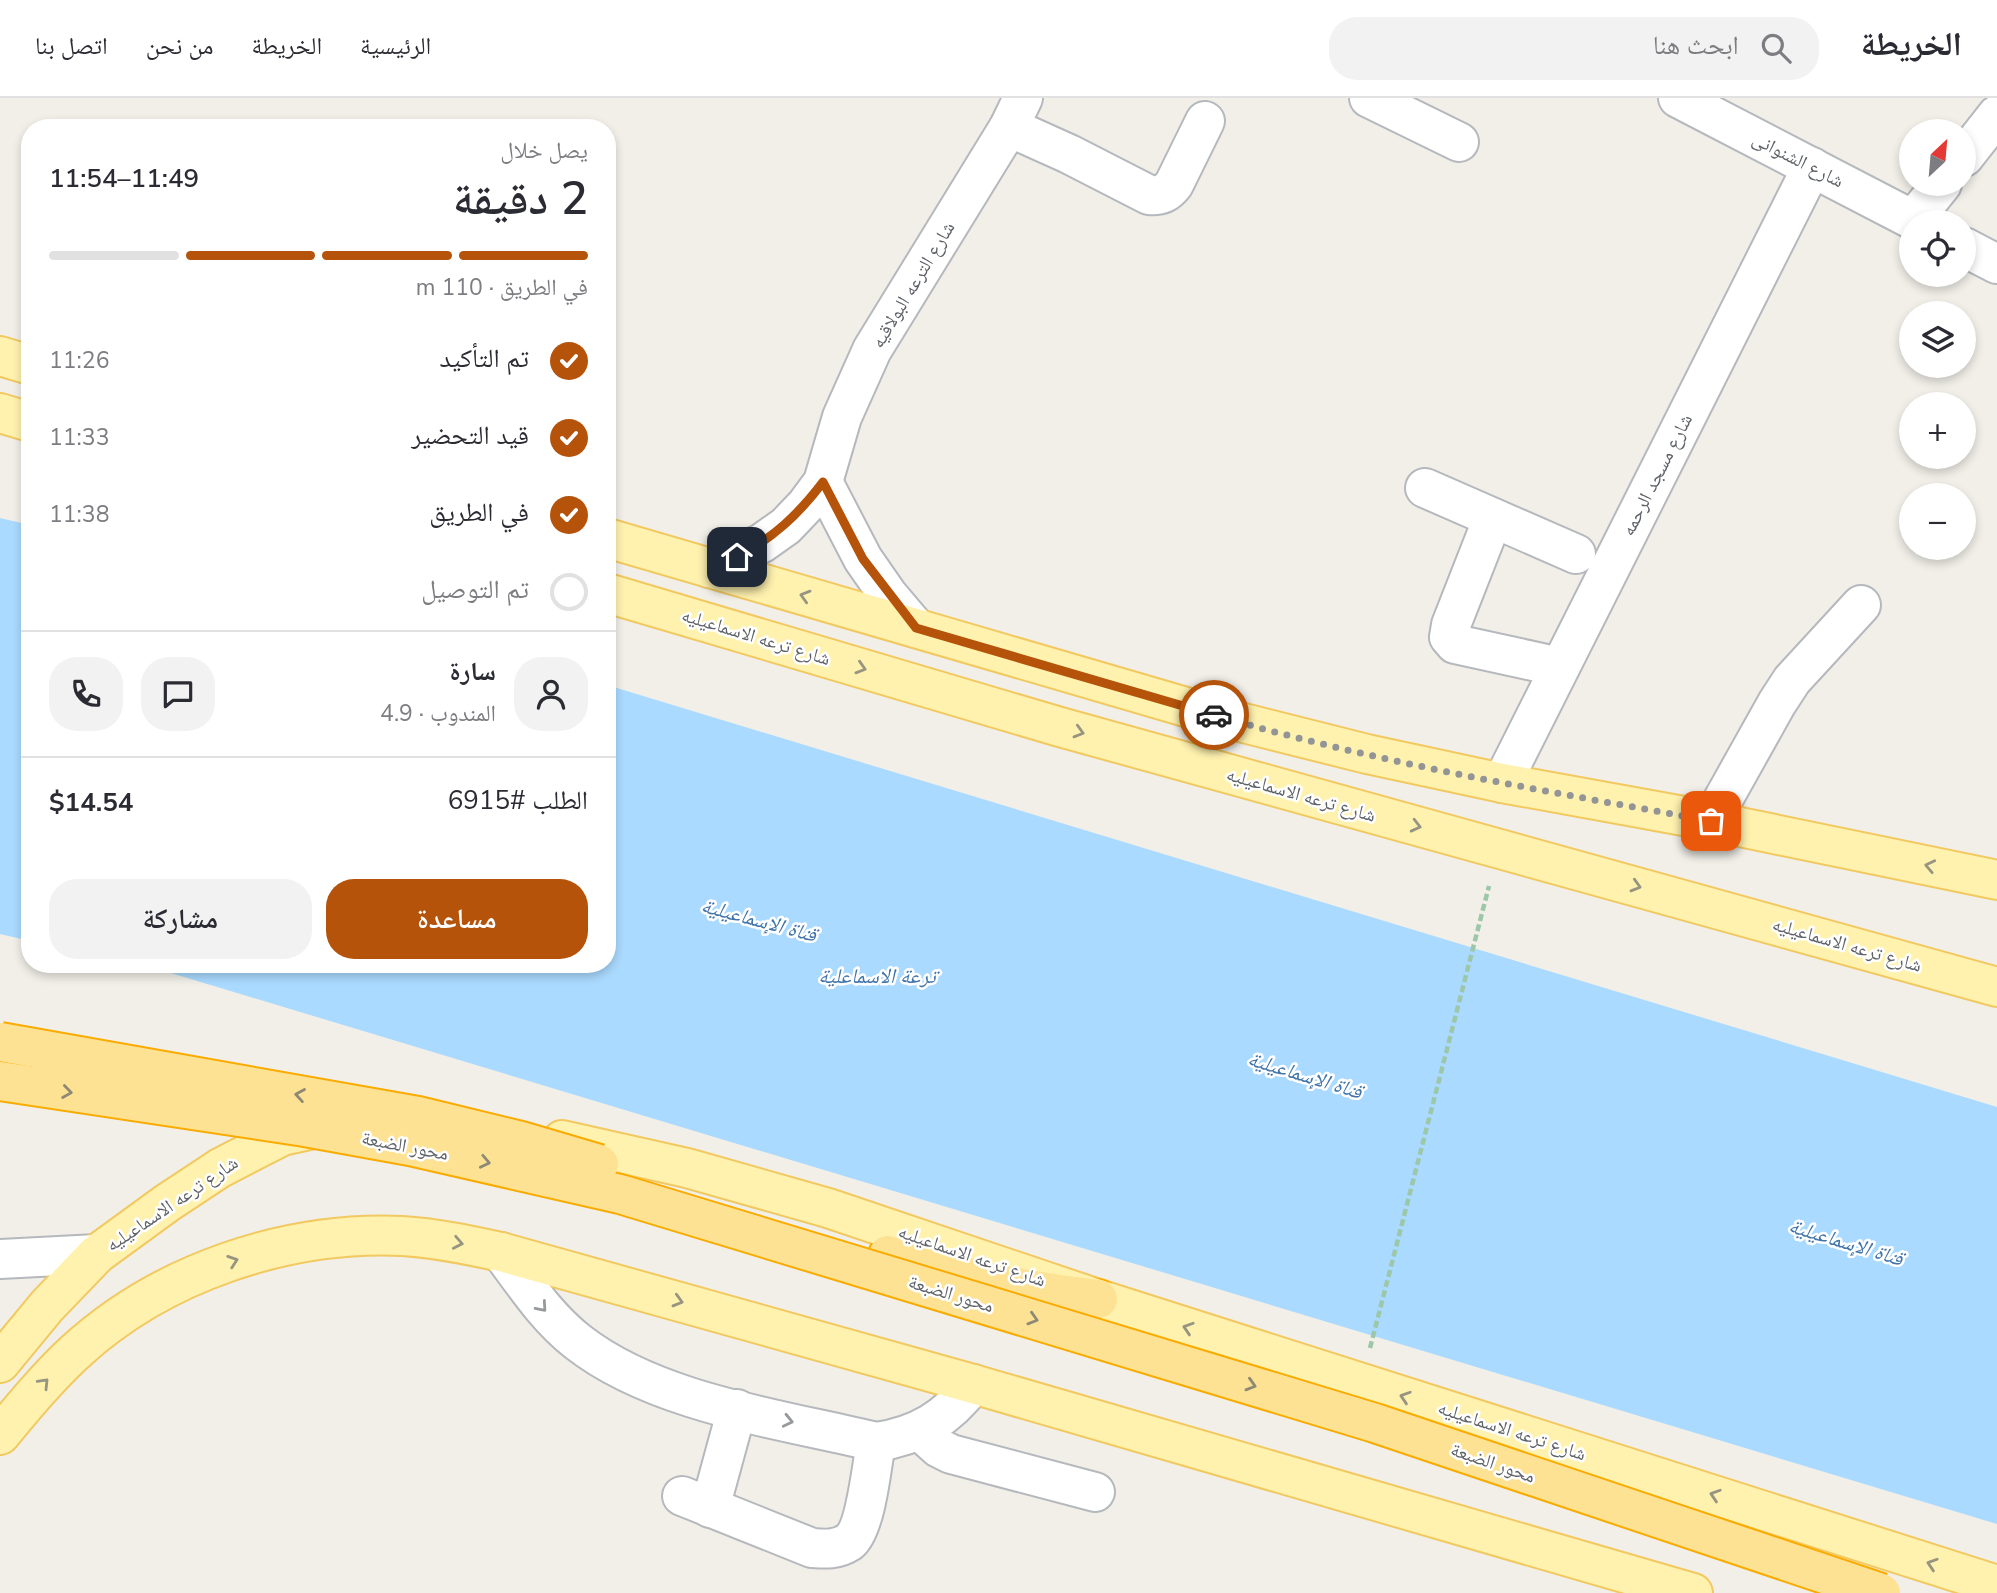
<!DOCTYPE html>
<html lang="ar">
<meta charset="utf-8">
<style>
body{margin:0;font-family:"Nunito Sans","Noto Naskh Arabic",sans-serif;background:#f2f2f3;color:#2b2b33;direction:rtl;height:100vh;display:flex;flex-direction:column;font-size:26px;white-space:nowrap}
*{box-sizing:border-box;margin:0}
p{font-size:23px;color:#7c7c81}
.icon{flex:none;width:38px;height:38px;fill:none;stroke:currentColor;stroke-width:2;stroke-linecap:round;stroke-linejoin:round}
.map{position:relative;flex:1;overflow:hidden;direction:ltr}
.sheet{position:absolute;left:21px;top:21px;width:595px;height:854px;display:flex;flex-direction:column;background:#fff;border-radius:28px;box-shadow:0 4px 10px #0003;direction:rtl}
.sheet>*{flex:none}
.needle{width:46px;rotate:26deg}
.tools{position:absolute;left:1899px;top:21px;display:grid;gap:14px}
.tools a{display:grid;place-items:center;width:77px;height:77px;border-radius:50%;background:#fff;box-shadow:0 4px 10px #0003;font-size:35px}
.pin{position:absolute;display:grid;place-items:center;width:60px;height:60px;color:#fff;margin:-30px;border-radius:14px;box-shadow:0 4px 10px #0006}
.courier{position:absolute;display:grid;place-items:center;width:70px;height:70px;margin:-35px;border:5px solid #b45309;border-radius:50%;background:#fff;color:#222;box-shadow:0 2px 9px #0007}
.head em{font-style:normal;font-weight:600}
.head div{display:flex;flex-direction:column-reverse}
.head{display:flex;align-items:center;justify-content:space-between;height:119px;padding:0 28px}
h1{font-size:46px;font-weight:600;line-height:52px}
.bar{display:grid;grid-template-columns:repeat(4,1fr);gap:10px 7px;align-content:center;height:84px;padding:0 28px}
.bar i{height:9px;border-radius:5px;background:#e1e1e2}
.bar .on{background:#b45309}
.bar p{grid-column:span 4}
.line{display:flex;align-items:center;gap:18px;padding:0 28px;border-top:2px solid #e1e1e2}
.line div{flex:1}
.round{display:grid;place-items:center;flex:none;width:74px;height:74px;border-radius:28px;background:#f2f2f3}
ol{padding:0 28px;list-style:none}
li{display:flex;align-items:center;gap:21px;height:77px}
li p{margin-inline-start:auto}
li .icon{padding:7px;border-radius:50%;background:#b45309;color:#fff;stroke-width:4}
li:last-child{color:#7c7c81}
li i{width:38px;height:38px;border:4px solid #e1e1e2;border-radius:50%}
.primary-button{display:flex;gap:14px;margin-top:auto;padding:14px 28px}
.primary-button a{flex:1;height:80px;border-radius:28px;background:#b45309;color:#fff;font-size:28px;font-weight:600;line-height:80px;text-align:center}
.primary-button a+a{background:#f2f2f3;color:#2b2b33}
header{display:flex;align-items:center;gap:42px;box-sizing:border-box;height:98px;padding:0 35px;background:#fff;border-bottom:2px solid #e1e1e2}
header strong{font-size:33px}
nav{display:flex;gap:38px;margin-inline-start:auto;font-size:24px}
.search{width:490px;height:63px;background:#f2f2f3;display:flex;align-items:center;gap:18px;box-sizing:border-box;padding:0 24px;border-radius:28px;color:#7c7c81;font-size:26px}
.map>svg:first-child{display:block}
</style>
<header>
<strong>الخريطة</strong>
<div class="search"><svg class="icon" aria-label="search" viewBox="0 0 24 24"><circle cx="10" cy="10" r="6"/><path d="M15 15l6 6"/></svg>ابحث هنا</div>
<nav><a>الرئيسية</a><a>الخريطة</a><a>من نحن</a><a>اتصل بنا</a></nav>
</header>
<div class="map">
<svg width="1997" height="1495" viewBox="0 0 1997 1495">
<rect width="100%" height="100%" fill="#f1efe8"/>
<g fill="#aadaff">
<polygon points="0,420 30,427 30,843 0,836"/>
<polygon points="607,587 1997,1009 1997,1426 161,872 136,866 607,866"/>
</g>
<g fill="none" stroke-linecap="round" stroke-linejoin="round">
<defs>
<g id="minor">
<polyline points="1369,0 1459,44"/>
<polyline points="1678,0 1917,124"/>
<path d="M 1009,29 L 1069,56 L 1149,97 C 1161,98 1167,95 1174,86 L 1205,23"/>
<polyline points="1964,59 1997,17"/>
<polyline points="1913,122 1942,86"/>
<polyline points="1964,149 1997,166"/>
<polyline points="823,384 863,461 888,497 916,530"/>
<polyline points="1425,390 1576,456"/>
<polyline points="1493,420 1451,527 1449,539 1455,546 1560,569"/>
<polyline points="709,470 762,445 786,428 806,407 823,384 842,319 872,252 1009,29 1023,0"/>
<polyline points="1502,685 1812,69"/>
<polyline points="1711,723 1777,605 1792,582 1861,507"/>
<path d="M 501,1154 C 525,1186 546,1219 578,1244 C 656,1305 781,1321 876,1344 C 918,1338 948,1320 973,1286"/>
<polyline points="0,1161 97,1156"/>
<polyline points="920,1333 939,1350 951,1356 1095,1394"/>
<path d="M 682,1398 L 812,1450 C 825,1451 837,1452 849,1444 C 866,1431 872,1366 876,1344"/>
<polyline points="710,1410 737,1311"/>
</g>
<g id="major">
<polyline points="0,258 30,267"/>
<polyline points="0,315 30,324"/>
<polyline points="607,440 1220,619 1367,656 1502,685 1711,723 1997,782"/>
<polyline points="607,495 1060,629 1997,889"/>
<polyline points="562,1042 687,1070 828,1110 1098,1201 1997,1487"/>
<polyline points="0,1265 47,1208 97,1156 167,1105 220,1070 282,1038 323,1029"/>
<path d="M 0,1337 C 24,1308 47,1280 75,1254 C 161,1175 285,1133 402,1138 C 436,1140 469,1147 501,1154 L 973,1286 L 1693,1495"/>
</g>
<path id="highway" d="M 888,1157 C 957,1179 1026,1193 1098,1201"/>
</defs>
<use href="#minor" stroke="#b5b8bc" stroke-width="42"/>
<use href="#major" stroke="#f2c960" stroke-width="42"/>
<use href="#highway" stroke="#f9ab00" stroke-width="42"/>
<polyline stroke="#9cc7a9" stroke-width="4.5" stroke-dasharray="7 3.5" stroke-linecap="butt" points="1370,1250 1489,788"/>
<use href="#minor" stroke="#fff" stroke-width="38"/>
<use href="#major" stroke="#fff2af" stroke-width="38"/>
<use href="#highway" stroke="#fde293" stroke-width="38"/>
<defs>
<g id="highway-bridge">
<polyline points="0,944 418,1018 521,1043 599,1066"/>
<polyline points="0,983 305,1029 410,1048 620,1096 1375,1325 1881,1495"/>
</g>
</defs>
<use href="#highway-bridge" stroke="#f9ab00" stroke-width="42" stroke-linecap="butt"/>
<use href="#highway-bridge" stroke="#fde293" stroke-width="38"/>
</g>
<defs><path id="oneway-chevron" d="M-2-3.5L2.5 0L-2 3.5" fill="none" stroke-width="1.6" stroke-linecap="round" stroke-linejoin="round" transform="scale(1.75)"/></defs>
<g stroke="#979581">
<use href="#oneway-chevron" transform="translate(805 498) rotate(-164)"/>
<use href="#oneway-chevron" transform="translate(861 570) rotate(17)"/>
<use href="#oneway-chevron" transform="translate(1079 634) rotate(16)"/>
<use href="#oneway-chevron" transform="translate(1416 728) rotate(14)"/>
<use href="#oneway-chevron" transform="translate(1930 768) rotate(-168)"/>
<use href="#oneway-chevron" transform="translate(1636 788) rotate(16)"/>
<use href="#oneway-chevron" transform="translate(458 1145) rotate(11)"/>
<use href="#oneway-chevron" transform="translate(233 1163) rotate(-19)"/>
<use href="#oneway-chevron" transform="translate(678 1203) rotate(16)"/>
<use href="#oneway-chevron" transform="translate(1188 1230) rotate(-162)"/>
<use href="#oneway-chevron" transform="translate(44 1285) rotate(-46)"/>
<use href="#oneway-chevron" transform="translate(1405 1299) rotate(-162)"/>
<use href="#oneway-chevron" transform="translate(1715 1397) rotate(-162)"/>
<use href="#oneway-chevron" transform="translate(1932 1466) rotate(-162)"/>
</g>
<g stroke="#8e8975">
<use href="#oneway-chevron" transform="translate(67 994) rotate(8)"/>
<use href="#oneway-chevron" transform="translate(300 997) rotate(-170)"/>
<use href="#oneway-chevron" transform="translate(485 1064) rotate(12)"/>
<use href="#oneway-chevron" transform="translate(1033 1221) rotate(17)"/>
<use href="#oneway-chevron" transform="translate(1251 1287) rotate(17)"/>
</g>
<g stroke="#979a9d">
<use href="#oneway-chevron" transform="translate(542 1209) rotate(49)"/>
<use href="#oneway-chevron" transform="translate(788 1323) rotate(13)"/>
</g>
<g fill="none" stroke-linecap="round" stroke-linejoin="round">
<path stroke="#929495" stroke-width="7" stroke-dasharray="0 12.6" d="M 1214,617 C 1377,665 1545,693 1711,723"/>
<path stroke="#b45309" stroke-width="9" d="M 737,459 C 773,440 798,417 823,384 L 863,461 L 916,530 L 1214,617"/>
</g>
<g text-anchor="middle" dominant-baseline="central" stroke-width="5" stroke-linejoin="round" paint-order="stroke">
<g font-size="19" fill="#5f6368" stroke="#fff">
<text transform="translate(1798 62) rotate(27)">شارع الشنوانى</text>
<text transform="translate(913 187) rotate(-59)">شارع الترعه البولاقيه</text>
<text transform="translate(1657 377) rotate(-63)">شارع مسجد الرحمه</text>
<text transform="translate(756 539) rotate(17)">شارع ترعه الاسماعيليه</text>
<text transform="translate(1301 697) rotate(16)">شارع ترعه الاسماعيليه</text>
<text transform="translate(1847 847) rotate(16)">شارع ترعه الاسماعيليه</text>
<text transform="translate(405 1048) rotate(11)">محور الضبعة</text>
<text transform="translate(172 1106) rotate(-34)">شارع ترعه الاسماعيليه</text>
<text transform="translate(972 1158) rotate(19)">شارع ترعه الاسماعيليه</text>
<text transform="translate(951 1196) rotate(17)">محور الضبعة</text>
<text transform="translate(1512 1333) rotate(18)">شارع ترعه الاسماعيليه</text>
<text transform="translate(1493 1365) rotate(19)">محور الضبعة</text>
</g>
<g font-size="21" font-style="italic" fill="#4174aa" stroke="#fff">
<text transform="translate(759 822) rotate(15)">قناة الإسماعيلية</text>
<text x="877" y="878">ترعة الاسماعلية</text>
<text transform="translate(1305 977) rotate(17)">قناة الإسماعيلية</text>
<text transform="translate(1846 1144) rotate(17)">قناة الإسماعيلية</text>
</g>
</g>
</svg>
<div class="tools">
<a><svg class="needle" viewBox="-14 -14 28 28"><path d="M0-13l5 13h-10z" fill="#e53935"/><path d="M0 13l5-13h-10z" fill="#7c7c81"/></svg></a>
<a><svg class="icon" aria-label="locate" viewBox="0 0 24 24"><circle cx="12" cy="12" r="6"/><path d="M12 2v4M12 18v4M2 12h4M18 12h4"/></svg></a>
<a><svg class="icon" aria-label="layers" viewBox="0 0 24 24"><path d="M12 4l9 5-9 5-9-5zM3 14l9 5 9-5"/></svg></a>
<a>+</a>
<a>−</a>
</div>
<div class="pin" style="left:1711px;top:723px;background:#ea580c"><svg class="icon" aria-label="bag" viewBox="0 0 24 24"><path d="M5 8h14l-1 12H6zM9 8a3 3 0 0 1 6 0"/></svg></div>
<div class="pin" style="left:737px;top:459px;background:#1f2937"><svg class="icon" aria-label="home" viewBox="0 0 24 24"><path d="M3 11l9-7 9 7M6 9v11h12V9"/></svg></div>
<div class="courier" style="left:1214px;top:617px"><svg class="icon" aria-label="car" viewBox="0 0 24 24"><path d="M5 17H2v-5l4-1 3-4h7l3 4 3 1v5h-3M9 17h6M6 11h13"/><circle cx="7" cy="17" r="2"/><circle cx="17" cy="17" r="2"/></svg></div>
<section class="sheet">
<div class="head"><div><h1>2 دقيقة</h1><p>يصل خلال</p></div><em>11:49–11:54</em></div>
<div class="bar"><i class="on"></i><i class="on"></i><i class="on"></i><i></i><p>في الطريق · 110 m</p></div>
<ol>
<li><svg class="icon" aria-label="check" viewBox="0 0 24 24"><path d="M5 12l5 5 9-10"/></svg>تم التأكيد<p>11:26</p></li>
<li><svg class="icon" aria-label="check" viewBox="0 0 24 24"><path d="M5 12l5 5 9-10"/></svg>قيد التحضير<p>11:33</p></li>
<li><svg class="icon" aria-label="check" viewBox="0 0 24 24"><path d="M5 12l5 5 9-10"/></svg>في الطريق<p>11:38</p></li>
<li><i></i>تم التوصيل</li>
</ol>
<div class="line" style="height:126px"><a class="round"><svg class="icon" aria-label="person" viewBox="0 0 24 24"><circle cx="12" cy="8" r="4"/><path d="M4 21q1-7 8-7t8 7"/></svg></a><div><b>سارة</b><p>المندوب · 4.9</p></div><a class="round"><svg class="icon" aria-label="chat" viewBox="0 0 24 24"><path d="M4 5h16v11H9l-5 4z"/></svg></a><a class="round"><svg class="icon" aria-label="phone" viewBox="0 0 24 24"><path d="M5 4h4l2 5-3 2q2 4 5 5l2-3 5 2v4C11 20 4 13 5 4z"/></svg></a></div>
<div class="line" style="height:91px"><div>الطلب #6915</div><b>$14.54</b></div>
<div class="primary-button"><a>مساعدة</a><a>مشاركة</a></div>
</section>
</div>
